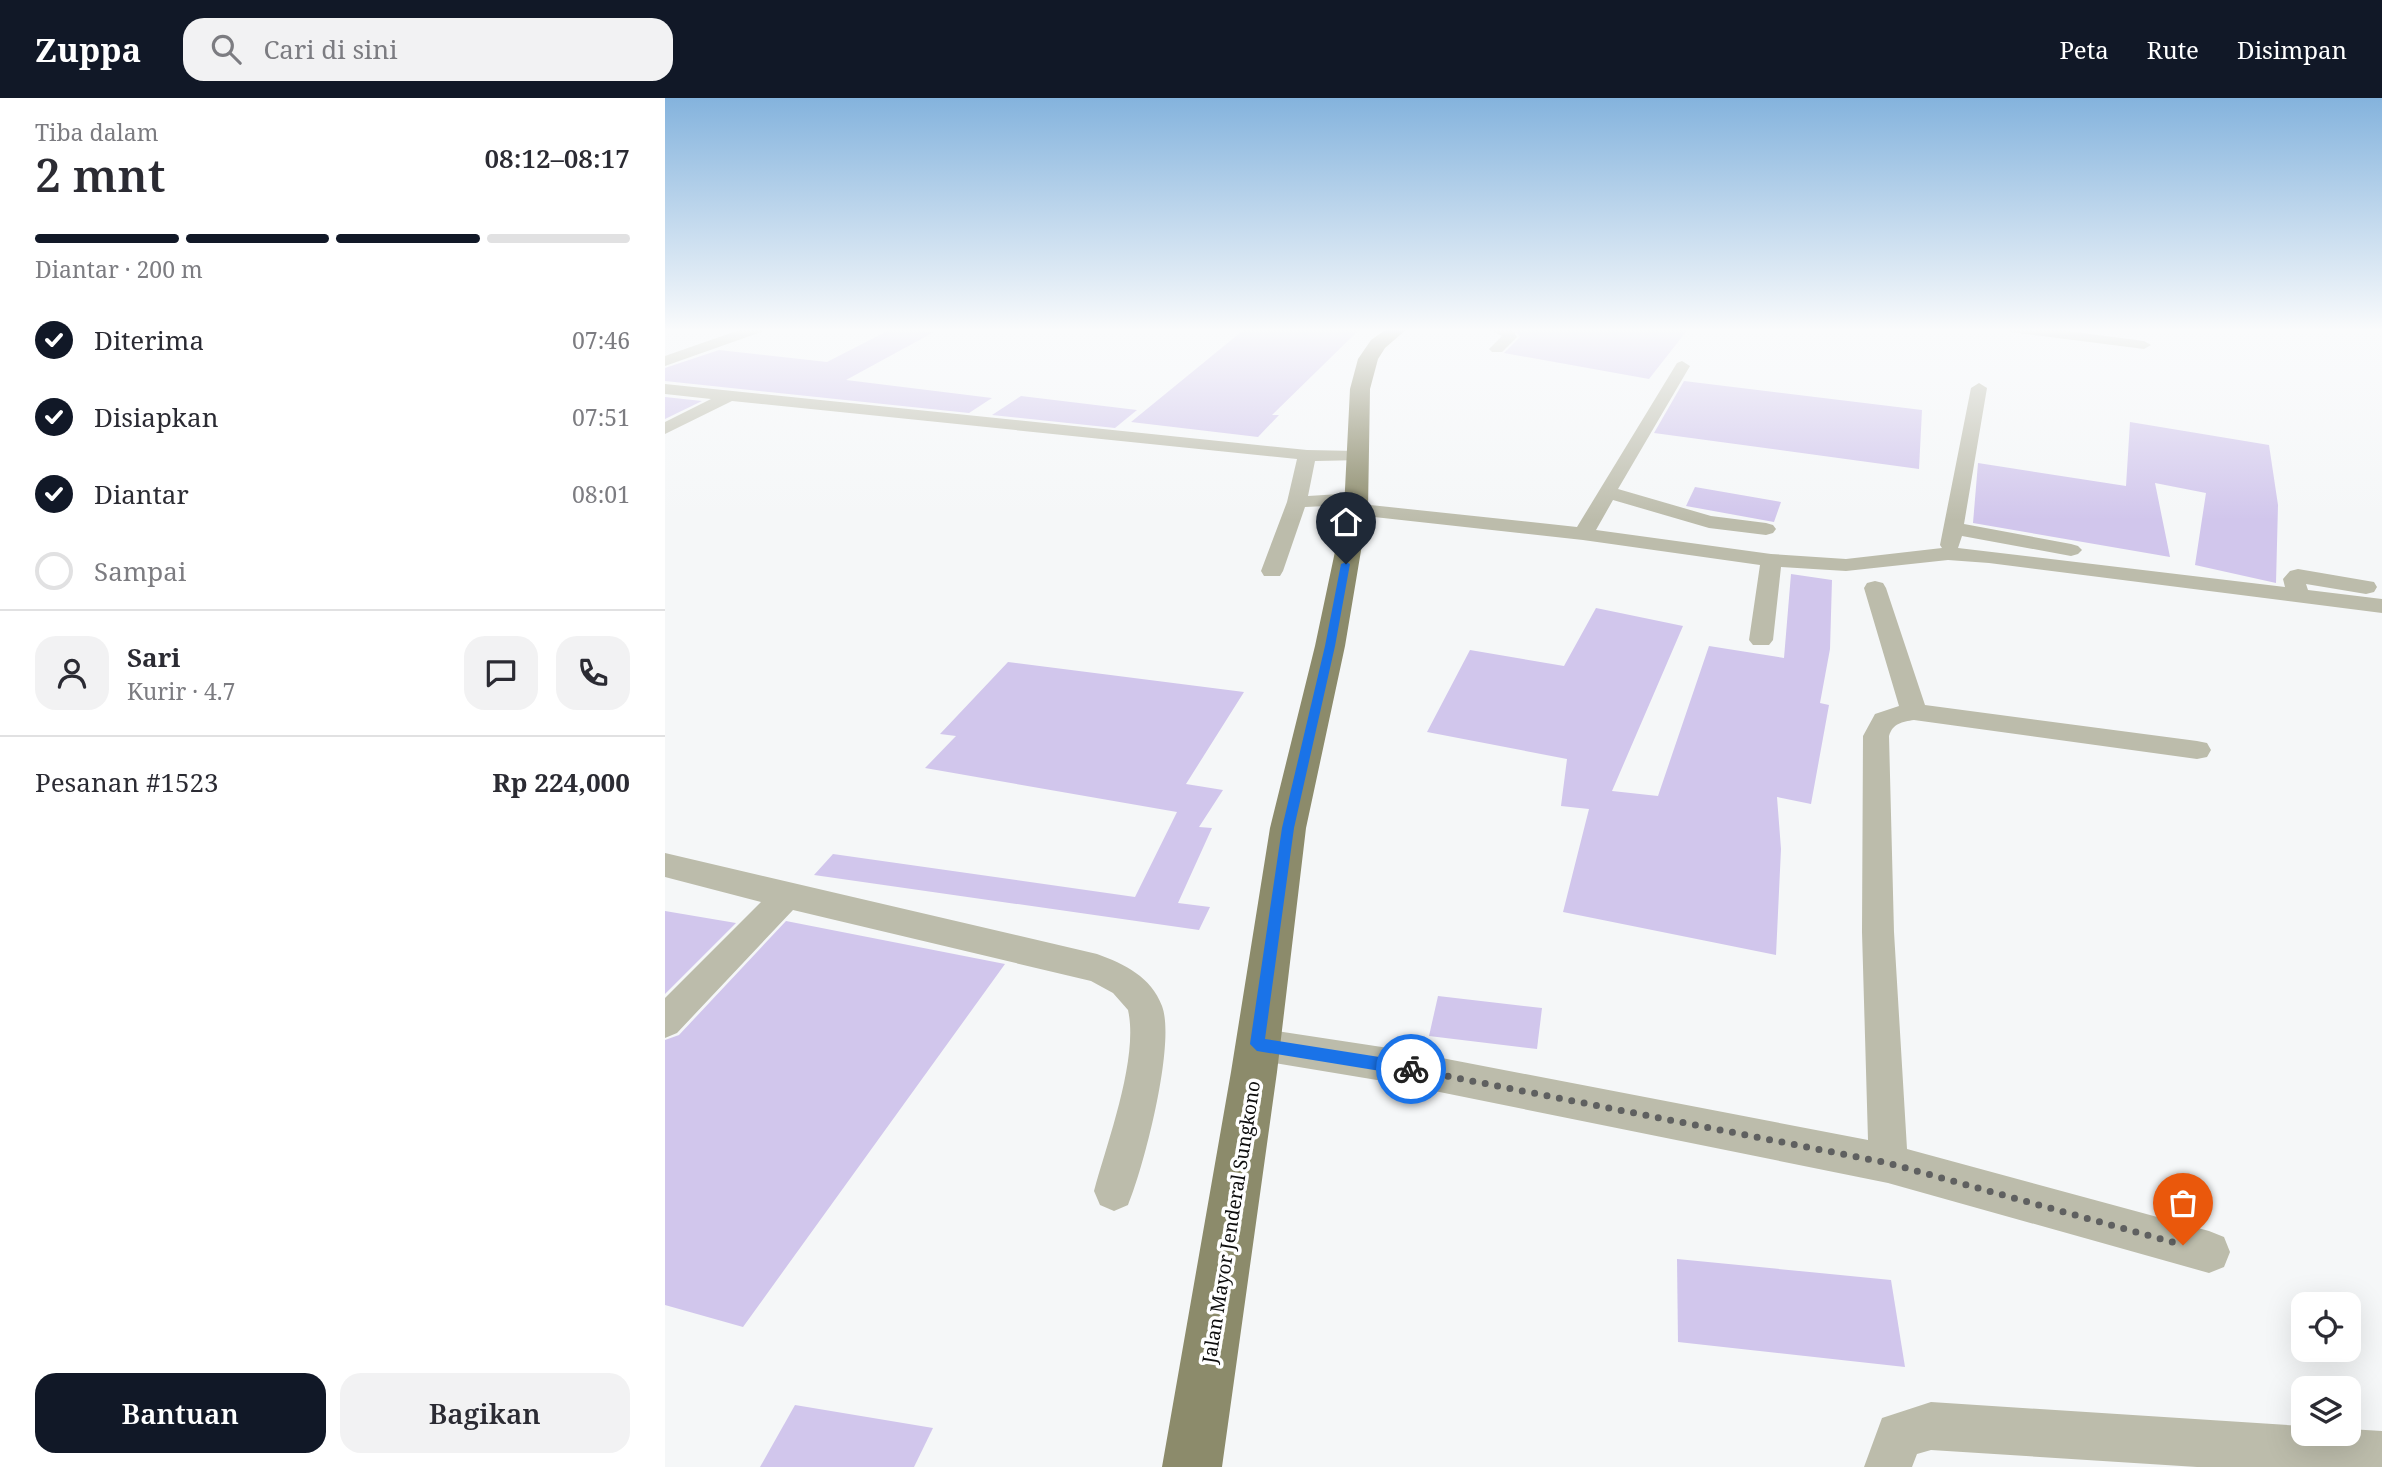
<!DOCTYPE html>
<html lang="id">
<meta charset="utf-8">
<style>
body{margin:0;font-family:"Noto Serif",serif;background:#f2f2f3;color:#2b2b33;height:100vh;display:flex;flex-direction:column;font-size:26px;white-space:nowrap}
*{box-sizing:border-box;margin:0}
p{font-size:23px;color:#7c7c81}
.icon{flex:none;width:38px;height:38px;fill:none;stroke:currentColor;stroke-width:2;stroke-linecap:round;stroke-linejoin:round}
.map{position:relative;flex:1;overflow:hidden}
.side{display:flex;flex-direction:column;background:#fff;width:665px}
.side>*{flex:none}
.fabs{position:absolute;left:1626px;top:1194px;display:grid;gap:14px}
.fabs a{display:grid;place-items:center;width:70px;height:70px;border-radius:14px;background:#fff;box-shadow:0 7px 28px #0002;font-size:35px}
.pin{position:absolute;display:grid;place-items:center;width:60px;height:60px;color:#fff;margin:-72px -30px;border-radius:50% 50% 50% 0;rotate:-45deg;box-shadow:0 0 7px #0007}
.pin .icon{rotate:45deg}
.courier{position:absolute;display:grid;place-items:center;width:70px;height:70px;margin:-35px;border:5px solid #1a73e8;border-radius:50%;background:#fff;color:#222;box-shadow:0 2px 9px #0007}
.head em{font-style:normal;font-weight:600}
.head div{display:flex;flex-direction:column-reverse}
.head{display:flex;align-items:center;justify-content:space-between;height:119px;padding:0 35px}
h1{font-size:46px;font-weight:600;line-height:52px}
.bar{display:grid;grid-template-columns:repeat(4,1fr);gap:10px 7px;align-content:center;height:84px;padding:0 35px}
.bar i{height:9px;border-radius:5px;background:#e1e1e2}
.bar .current{background:#111827}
.bar p{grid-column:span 4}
.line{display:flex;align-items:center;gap:18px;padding:0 35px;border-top:2px solid #e1e1e2}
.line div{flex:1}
.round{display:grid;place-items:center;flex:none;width:74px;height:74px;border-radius:21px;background:#f2f2f3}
ol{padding:0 35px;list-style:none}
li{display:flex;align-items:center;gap:21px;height:77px}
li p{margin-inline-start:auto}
li .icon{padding:7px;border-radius:50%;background:#111827;color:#fff;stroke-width:4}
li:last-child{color:#7c7c81}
li i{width:38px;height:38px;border:4px solid #e1e1e2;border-radius:50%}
.action{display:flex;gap:14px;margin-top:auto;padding:14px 35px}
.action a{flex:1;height:80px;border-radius:21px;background:#111827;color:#fff;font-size:28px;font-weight:600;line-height:80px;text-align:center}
.action a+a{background:#f2f2f3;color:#2b2b33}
header{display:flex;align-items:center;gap:42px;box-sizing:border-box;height:98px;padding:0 35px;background:#111827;color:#fff}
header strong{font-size:33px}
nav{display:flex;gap:38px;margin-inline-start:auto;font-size:24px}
.search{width:490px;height:63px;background:#f2f2f3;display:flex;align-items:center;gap:18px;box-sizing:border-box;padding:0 24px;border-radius:21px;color:#7c7c81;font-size:26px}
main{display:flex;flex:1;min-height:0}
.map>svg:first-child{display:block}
</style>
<header>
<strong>Zuppa</strong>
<div class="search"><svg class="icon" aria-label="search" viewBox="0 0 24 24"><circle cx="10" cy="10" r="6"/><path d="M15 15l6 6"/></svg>Cari di sini</div>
<nav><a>Peta</a><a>Rute</a><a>Disimpan</a></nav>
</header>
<main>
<section class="side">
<div class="head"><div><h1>2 mnt</h1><p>Tiba dalam</p></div><em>08:12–08:17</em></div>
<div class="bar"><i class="current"></i><i class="current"></i><i class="current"></i><i></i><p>Diantar · 200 m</p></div>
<ol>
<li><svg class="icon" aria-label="check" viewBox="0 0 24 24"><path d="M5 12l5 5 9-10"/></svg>Diterima<p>07:46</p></li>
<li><svg class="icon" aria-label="check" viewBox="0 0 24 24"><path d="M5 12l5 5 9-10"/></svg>Disiapkan<p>07:51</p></li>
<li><svg class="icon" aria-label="check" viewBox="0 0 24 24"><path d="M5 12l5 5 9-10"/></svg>Diantar<p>08:01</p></li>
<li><i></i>Sampai</li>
</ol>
<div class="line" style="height:126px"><a class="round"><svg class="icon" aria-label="person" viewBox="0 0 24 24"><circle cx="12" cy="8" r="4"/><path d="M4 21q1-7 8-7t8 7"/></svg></a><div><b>Sari</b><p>Kurir · 4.7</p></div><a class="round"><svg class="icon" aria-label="chat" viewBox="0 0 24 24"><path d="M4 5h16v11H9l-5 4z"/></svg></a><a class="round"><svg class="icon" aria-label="phone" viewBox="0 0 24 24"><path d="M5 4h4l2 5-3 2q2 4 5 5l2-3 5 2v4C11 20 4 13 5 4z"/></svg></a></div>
<div class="line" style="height:91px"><div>Pesanan #1523</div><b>Rp 224,000</b></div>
<div class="action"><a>Bantuan</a><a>Bagikan</a></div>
</section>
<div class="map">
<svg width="1717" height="1369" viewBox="0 0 1717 1369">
<rect width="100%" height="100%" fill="#f5f7f8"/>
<g fill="#d1c6ec">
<polygon points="228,230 269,234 181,282 327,300 304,315 0,283 0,270 54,252 162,264"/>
<polygon points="581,230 696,230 607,317 614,317 593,339 466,324"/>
<polygon points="849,230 1024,230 984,281 839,255 855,239"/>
<polygon points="1019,283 1257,312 1254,371 989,335"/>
<polygon points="356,298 472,312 450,330 327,317"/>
<polygon points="0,299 37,303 0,321"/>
<polygon points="1465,324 1604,347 1613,407 1611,485 1530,467 1541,395 1490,385 1505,459 1308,425 1313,365 1461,388"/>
<polygon points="1030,389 1116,404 1109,424 1021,408"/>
<polygon points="1126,476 1167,482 1165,551 1155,605 1164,607 1146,706 1112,699 1116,751 1111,857 898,814 924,711 896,708 902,661 762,634 805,552 899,568 931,510 1018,528 947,693 993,698 1044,548 1119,560"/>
<polygon points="343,564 579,594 521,686 558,692 534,729 547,730 513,805 545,809 534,832 149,777 168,756 470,799 512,714 260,670 291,638 275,636"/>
<polygon points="0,813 71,825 0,896"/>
<polygon points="121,823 340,866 78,1229 0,1207 0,942 14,937"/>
<polygon points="773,898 877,910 872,951 764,938"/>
<polygon points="1012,1161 1226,1182 1240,1269 1013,1244"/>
<polygon points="130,1307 268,1330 249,1369 95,1369"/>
</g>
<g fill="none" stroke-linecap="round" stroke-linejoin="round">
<g fill="#bcbcab" fill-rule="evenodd">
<polygon points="80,230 101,230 99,233 0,268 0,258"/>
<polygon points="821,230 847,231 852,239 837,254 827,254 824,251 837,238"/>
<polygon points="1338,230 1379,230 1479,243 1486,247 1479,251 1345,234"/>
<polygon points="1017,263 1025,268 953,391 1046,418 1101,425 1108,427 1111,431 1108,435 1101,437 1044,430 948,402 931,432 1106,456 1181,461 1277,450 1275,447 1306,290 1314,285 1322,290 1299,426 1406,446 1413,448 1417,452 1413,456 1406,458 1297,438 1293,450 1620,489 1618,481 1625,473 1633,471 1709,484 1712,489 1709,494 1701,496 1641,486 1643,492 1717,501 1717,515 1324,465 1283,462 1181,473 1116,469 1108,542 1104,547 1088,547 1084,542 1095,467 918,442 691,417 684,415 681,411 684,407 640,409 618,473 615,478 599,478 596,473 622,404 632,361 67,303 0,336 0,324 46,301 0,296 0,286 642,352 692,353 701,358 698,362 650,363 643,398 691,395 701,401 696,406 912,429 1012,265"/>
<path d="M 1210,483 L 1218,485 L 1221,490 L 1260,607 L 1532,643 L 1542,645 L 1546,652 L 1542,659 L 1532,661 L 1249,622 C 1237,624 1228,625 1224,638 L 1229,834 L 1242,1051 L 1544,1133 L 1559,1139 L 1565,1154 L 1559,1169 L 1544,1175 L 1223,1085 L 730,985 L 592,962 L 579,957 L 574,946 L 579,935 L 592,930 L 730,951 L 1203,1042 L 1197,834 L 1198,638 L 1210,616 L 1234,608 L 1199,490 L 1202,485 Z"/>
<path d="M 0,755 L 432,856 C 460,866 486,879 497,908 C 511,945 479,1069 463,1107 L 449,1113 L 435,1107 L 429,1093 C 442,1045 474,960 463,912 L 448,895 L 426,883 L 128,812 L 12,935 L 0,940 L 0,900 L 96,804 L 0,779 Z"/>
<polygon points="1266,1304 1638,1328 1638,1335 1684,1335 1684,1331 1717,1333 1717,1369 1532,1369 1266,1352 1252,1356 1247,1369 1199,1369 1217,1320"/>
</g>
<polygon fill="#8c8b6b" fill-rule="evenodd" points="723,230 743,230 720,250 713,261 705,291 703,411 680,548 641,730 612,974 557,1369 497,1369 566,974 605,730 650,548 679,411 685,291 693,261 706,242"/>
</g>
<linearGradient id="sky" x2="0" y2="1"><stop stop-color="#84b3dd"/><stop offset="0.55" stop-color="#fafbfc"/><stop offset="1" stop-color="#fafbfc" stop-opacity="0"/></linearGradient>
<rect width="1717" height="422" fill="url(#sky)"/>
<polygon fill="#1a73e8" points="681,464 685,466 670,548 629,730 600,941 746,964 754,971 746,978 592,953 585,946 617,730 660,548 676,466"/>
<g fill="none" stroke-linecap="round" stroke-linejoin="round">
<polyline stroke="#5f6060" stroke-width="7" stroke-dasharray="0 12.6" points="746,971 1223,1065 1518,1147"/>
</g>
<g text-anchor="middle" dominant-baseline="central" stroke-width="7" stroke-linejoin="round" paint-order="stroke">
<g font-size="19" fill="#0e0e0e" stroke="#fff">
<text transform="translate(566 1124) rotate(-81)">Jalan Mayor Jenderal Sungkono</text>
</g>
</g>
</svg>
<div class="fabs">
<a><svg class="icon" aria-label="locate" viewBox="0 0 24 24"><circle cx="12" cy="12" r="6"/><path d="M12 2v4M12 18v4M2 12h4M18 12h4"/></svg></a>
<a><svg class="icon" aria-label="layers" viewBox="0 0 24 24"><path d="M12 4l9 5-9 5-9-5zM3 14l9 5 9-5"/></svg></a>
</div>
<div class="pin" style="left:1518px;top:1147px;background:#ea580c"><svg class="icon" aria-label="bag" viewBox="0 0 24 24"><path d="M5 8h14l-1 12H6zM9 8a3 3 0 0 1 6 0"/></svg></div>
<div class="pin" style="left:681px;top:466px;background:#1f2937"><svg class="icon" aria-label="home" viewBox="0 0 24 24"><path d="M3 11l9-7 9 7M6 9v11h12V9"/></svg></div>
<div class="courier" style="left:746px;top:971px"><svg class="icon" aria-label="bike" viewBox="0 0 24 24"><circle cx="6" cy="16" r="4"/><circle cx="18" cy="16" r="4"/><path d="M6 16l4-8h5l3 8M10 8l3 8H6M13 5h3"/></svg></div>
</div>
</main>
